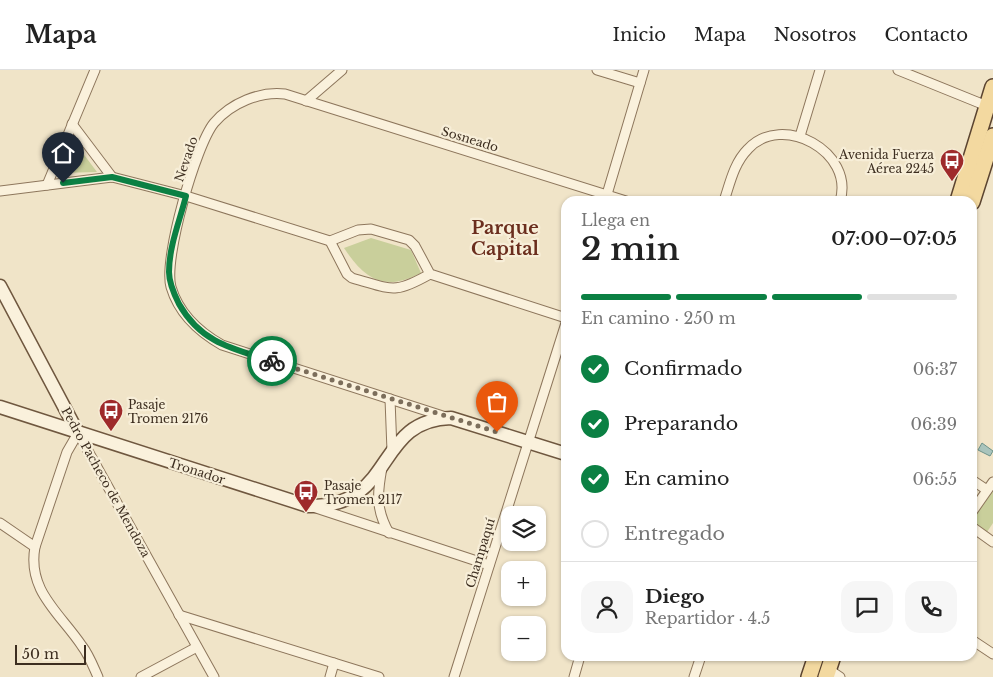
<!DOCTYPE html>
<html lang="es">
<meta charset="utf-8">
<style>
body{margin:0;font-family:"Libre Baskerville",serif;background:#f6f6f6;color:#222;height:100vh;display:flex;flex-direction:column;font-size:19px;white-space:nowrap}
*{box-sizing:border-box;margin:0}
p{font-size:16px;color:#767676}
.icon{flex:none;width:28px;height:28px;fill:none;stroke:currentColor;stroke-width:2;stroke-linecap:round;stroke-linejoin:round}
.map{position:relative;flex:1;overflow:hidden}
.sheet{position:absolute;left:561px;top:126px;width:416px;height:465px;display:flex;flex-direction:column;background:#fff;border-radius:15px;box-shadow:0 1px 4px #0004}
.sheet>*{flex:none}
.tools{position:absolute;left:501px;top:436px;display:grid;gap:10px}
.tools a{display:grid;place-items:center;width:45px;height:45px;border-radius:10px;background:#fff;box-shadow:0 1px 4px #0004;font-size:25px}
.scale{position:absolute;left:15px;bottom:12px;width:71px;box-sizing:border-box;padding-left:5px;border:2px solid #3d2e20;border-top:0;font-size:14px;line-height:18px;white-space:nowrap;color:#3d2e20;-webkit-text-stroke:4px #f7eed8;paint-order:stroke}
.pin{position:absolute;display:grid;place-items:center;width:42px;height:42px;color:#fff;margin:-51px -21px;border-radius:50% 50% 50% 0;rotate:-45deg;box-shadow:0 0 5px #0007}
.pin .icon{rotate:45deg}
.courier{position:absolute;display:grid;place-items:center;width:50px;height:50px;margin:-25px;border:4px solid #0b8043;border-radius:50%;background:#fff;color:#222;box-shadow:0 1px 6px #0007}
.headline em{font-style:normal;font-weight:600}
.headline div{display:flex;flex-direction:column-reverse}
.headline{display:flex;align-items:center;justify-content:space-between;height:85px;padding:0 20px}
h1{font-size:32px;font-weight:600;line-height:38px}
.bar{display:grid;grid-template-columns:repeat(4,1fr);gap:8px 5px;align-content:center;height:60px;padding:0 20px}
.bar i{height:6px;border-radius:4px;background:#e0e0e0}
.bar .active{background:#0b8043}
.bar p{grid-column:span 4}
.line{display:flex;align-items:center;gap:12px;padding:0 20px;border-top:1px solid #e0e0e0}
.line div{flex:1}
.round{display:grid;place-items:center;flex:none;width:52px;height:52px;border-radius:15px;background:#f6f6f6}
ol{padding:0 20px;list-style:none}
li{display:flex;align-items:center;gap:15px;height:55px}
li p{margin-inline-start:auto}
li .icon{padding:5px;border-radius:50%;background:#0b8043;color:#fff;stroke-width:4}
li:last-child{color:#767676}
li i{width:28px;height:28px;border:2px solid #e0e0e0;border-radius:50%}
header{display:flex;align-items:center;gap:30px;box-sizing:border-box;height:70px;padding:0 25px;background:#fff;border-bottom:1px solid #e0e0e0}
header strong{font-size:24px}
nav{display:flex;gap:28px;margin-inline-start:auto;font-size:18px}
.map>svg:first-child{display:block}
</style>
<header>
<strong>Mapa</strong>
<nav><a>Inicio</a><a>Mapa</a><a>Nosotros</a><a>Contacto</a></nav>
</header>
<div class="map">
<svg width="993" height="607" viewBox="0 0 993 607">
<rect width="100%" height="100%" fill="#f0e4c8"/>
<g fill="#c9cf9b">
<polygon points="73,70 97,102 58,103"/>
<path d="M 371,168 L 411,180 L 421,203 C 385,222 365,210 344,178 Z"/>
<polygon points="993,418 993,453 987,462 977,455 976,444"/>
</g>
<polygon fill="#a9c4bc" stroke="#6f938a" points="982,373 993,381 990,386 978,380"/>
<g fill="none" stroke-linecap="round" stroke-linejoin="round">
<defs>
<g id="minor">
<polyline points="597,0 640,13"/>
<polyline points="898,0 987,36"/>
<polyline points="306,31 342,0"/>
<polyline points="72,54 112,107"/>
<polyline points="800,66 820,0"/>
<polyline points="47,115 95,0"/>
<polyline points="0,121 112,107 186,126 330,171 358,160 371,159 409,170 415,176 430,204 566,248"/>
<polyline points="605,131 644,0"/>
<path d="M 724,131 C 730,113 734,93 748,79 C 782,42 855,82 840,131"/>
<path d="M 330,171 L 347,204 L 352,208 C 392,219 393,225 430,204"/>
<polyline points="390,329 392,381"/>
<path d="M 449,348 L 222,275 C 199,262 179,244 171,217 C 163,189 196,75 214,53 C 231,33 260,21 285,24 L 626,131"/>
<path d="M 382,398 C 377,424 376,440 389,463"/>
<polyline points="972,410 987,420"/>
<polyline points="313,437 489,495"/>
<polyline points="972,442 993,412"/>
<polyline points="0,453 35,477"/>
<polyline points="972,457 993,472"/>
<polyline points="179,545 379,607"/>
<polyline points="972,570 993,584"/>
<polyline points="828,599 840,607"/>
<path d="M 98,607 C 93,596 89,585 82,576 C 60,543 27,521 35,477 L 67,382 L 78,363 L 214,607"/>
<polyline points="141,607 197,577"/>
<polyline points="330,607 334,593"/>
<polyline points="454,607 566,253"/>
<polyline points="574,607 580,586"/>
<polyline points="694,607 701,586"/>
</g>
<g id="secondary">
<polyline points="0,216 78,363"/>
<path d="M 0,337 L 308,436 C 397,438 373,350 451,348 L 566,384"/>
</g>
<g id="primary">
<polyline points="958,131 993,17"/>
<polyline points="972,132 993,66"/>
<polyline points="809,607 816,586"/>
<polyline points="826,607 833,586"/>
</g>
</defs>
<use href="#minor" stroke="#8d765c" stroke-width="11"/>
<use href="#secondary" stroke="#6f573f" stroke-width="15"/>
<use href="#primary" stroke="#5b4430" stroke-width="18"/>
<use href="#minor" stroke="#faf1dc" stroke-width="9"/>
<use href="#secondary" stroke="#faf1dc" stroke-width="12"/>
<use href="#primary" stroke="#f3d9a0" stroke-width="15"/>
</g>
<g fill="none" stroke-linecap="round" stroke-linejoin="round">
<polyline stroke="#7c6e5b" stroke-width="5" stroke-dasharray="0 9" points="272,291 497,362"/>
<path stroke="#0b8043" stroke-width="6" d="M 63,113 L 112,107 L 186,126 C 180,150 169,176 169,202 C 169,213 174,224 179,234 C 201,273 233,279 272,291"/>
</g>
<defs>
<symbol id="bus-pin" viewBox="-11 -11 22 30"><path d="M0 17L-7.5 6A9.5 9.5 0 1 1 7.5 6Z" fill="#9e2a2b" stroke="#f7eed8"/><path d="M-5-6H5V4H4V6H2V4H-2V6H-4V4H-5ZM-3.5-4V0h7V-4ZM-3.5 1.2v1.5H-2V1.2ZM2 1.2v1.5H3.5V1.2Z" fill="#fff"/></symbol>
</defs>
<g fill-rule="evenodd">
<use href="#bus-pin" x="938" y="77" width="28" height="38"/>
<use href="#bus-pin" x="97" y="327" width="28" height="38"/>
<use href="#bus-pin" x="292" y="408" width="28" height="38"/>
</g>
<g text-anchor="middle" dominant-baseline="central" stroke-width="4.5" stroke-linejoin="round" paint-order="stroke">
<g font-size="12" fill="#3d2e20" stroke="#f7eed8">
<text transform="translate(470 69) rotate(17)">Sosneado</text>
<text transform="translate(186 89) rotate(-71)">Nevado</text>
<text transform="translate(197 401) rotate(18)">Tronador</text>
<text transform="translate(106 412) rotate(61)">Pedro Pacheco de Mendoza</text>
<text transform="translate(480 483) rotate(-73)">Champaquí</text>
</g>
<g font-size="12" fill="#3d2e20" stroke="#f7eed8" text-anchor="start">
<text x="934" y="84" text-anchor="end">Avenida Fuerza<tspan x="934" dy="14">Aérea 2245</tspan></text>
<text x="128" y="334">Pasaje<tspan x="128" dy="14">Tromen 2176</tspan></text>
<text x="324" y="415">Pasaje<tspan x="324" dy="14">Tromen 2117</tspan></text>
</g>
<g font-size="18" font-weight="bold" fill="#6b2e1e" stroke="#f7eed8">
<text x="505" y="158">Parque<tspan x="505" dy="21">Capital</tspan></text>
</g>
</g>
</svg>
<div class="tools">
<a><svg class="icon" aria-label="layers" viewBox="0 0 24 24"><path d="M12 4l9 5-9 5-9-5zM3 14l9 5 9-5"/></svg></a>
<a>+</a>
<a>−</a>
</div>
<div class="scale">50 m</div>
<div class="pin" style="left:497px;top:362px;background:#ea580c"><svg class="icon" aria-label="bag" viewBox="0 0 24 24"><path d="M5 8h14l-1 12H6zM9 8a3 3 0 0 1 6 0"/></svg></div>
<div class="pin" style="left:63px;top:113px;background:#1f2937"><svg class="icon" aria-label="home" viewBox="0 0 24 24"><path d="M3 11l9-7 9 7M6 9v11h12V9"/></svg></div>
<div class="courier" style="left:272px;top:291px"><svg class="icon" aria-label="bike" viewBox="0 0 24 24"><circle cx="6" cy="16" r="4"/><circle cx="18" cy="16" r="4"/><path d="M6 16l4-8h5l3 8M10 8l3 8H6M13 5h3"/></svg></div>
<section class="sheet">
<div class="headline"><div><h1>2 min</h1><p>Llega en</p></div><em>07:00–07:05</em></div>
<div class="bar"><i class="active"></i><i class="active"></i><i class="active"></i><i></i><p>En camino · 250 m</p></div>
<ol>
<li><svg class="icon" aria-label="check" viewBox="0 0 24 24"><path d="M5 12l5 5 9-10"/></svg>Confirmado<p>06:37</p></li>
<li><svg class="icon" aria-label="check" viewBox="0 0 24 24"><path d="M5 12l5 5 9-10"/></svg>Preparando<p>06:39</p></li>
<li><svg class="icon" aria-label="check" viewBox="0 0 24 24"><path d="M5 12l5 5 9-10"/></svg>En camino<p>06:55</p></li>
<li><i></i>Entregado</li>
</ol>
<div class="line" style="height:90px"><a class="round"><svg class="icon" aria-label="person" viewBox="0 0 24 24"><circle cx="12" cy="8" r="4"/><path d="M4 21q1-7 8-7t8 7"/></svg></a><div><b>Diego</b><p>Repartidor · 4.5</p></div><a class="round"><svg class="icon" aria-label="chat" viewBox="0 0 24 24"><path d="M4 5h16v11H9l-5 4z"/></svg></a><a class="round"><svg class="icon" aria-label="phone" viewBox="0 0 24 24"><path d="M5 4h4l2 5-3 2q2 4 5 5l2-3 5 2v4C11 20 4 13 5 4z"/></svg></a></div>
</section>
</div>
